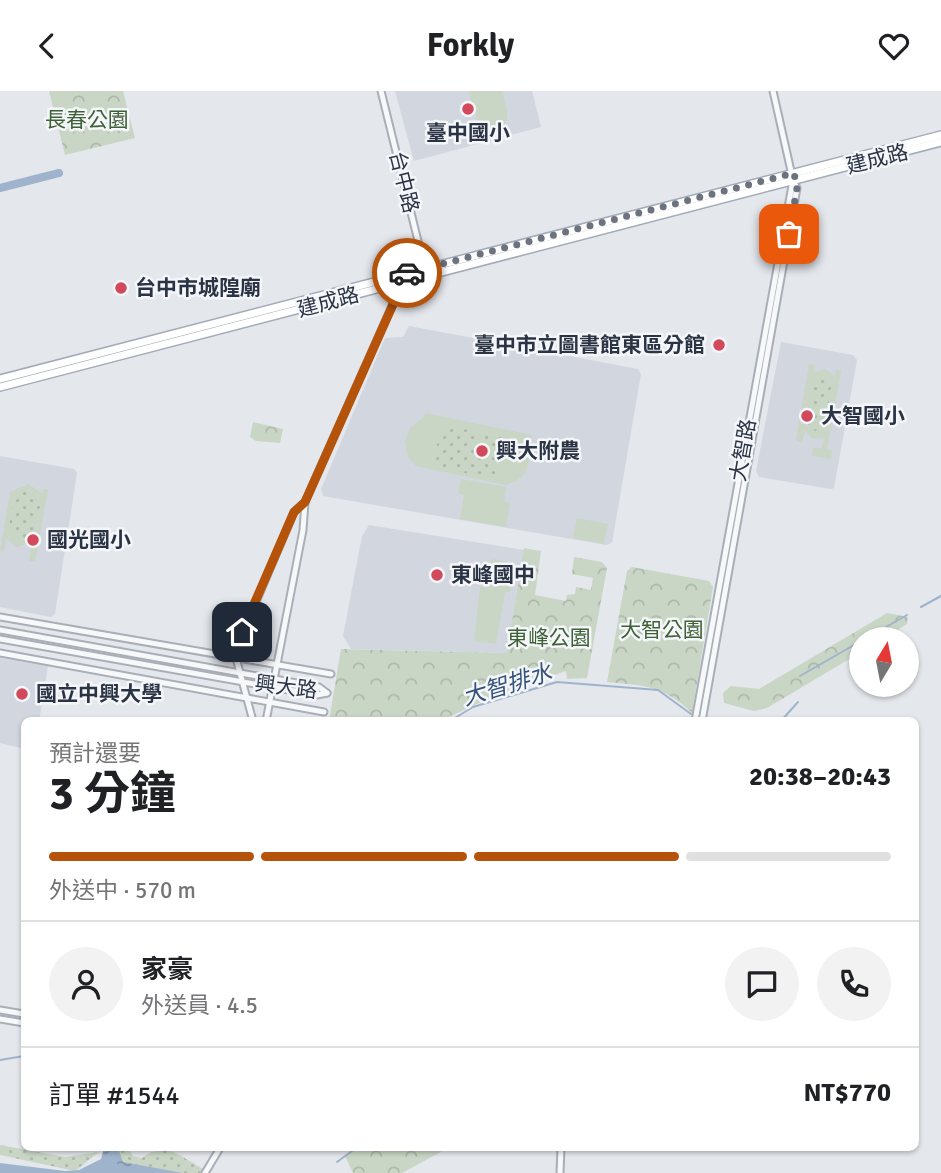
<!DOCTYPE html>
<html lang="zh-TW">
<meta charset="utf-8">
<style>
body{margin:0;font-family:Signika,"Noto Sans TC",sans-serif;background:#f2f2f2;color:#202124;height:100vh;display:flex;flex-direction:column;font-size:26px;white-space:nowrap}
*{box-sizing:border-box;margin:0}
p{font-size:23px;color:#757577}
.icon{flex:none;width:38px;height:38px;fill:none;stroke:currentColor;stroke-width:2;stroke-linecap:round;stroke-linejoin:round}
.map{position:relative;flex:1;overflow:hidden}
.details{position:absolute;left:21px;top:626px;width:898px;height:434px;display:flex;flex-direction:column;background:#fff;border-radius:10px;box-shadow:0 2px 5px #0004}
.details>*{flex:none}
.needle{width:46px;rotate:10deg}
.fabs{position:absolute;left:849px;top:536px;display:grid;gap:14px}
.fabs a{display:grid;place-items:center;width:70px;height:70px;border-radius:50%;background:#fff;box-shadow:0 2px 5px #0004;font-size:35px}
.pin{position:absolute;display:grid;place-items:center;width:60px;height:60px;color:#fff;margin:-30px;border-radius:14px;box-shadow:0 4px 10px #0006}
.courier{position:absolute;display:grid;place-items:center;width:70px;height:70px;margin:-35px;border:5px solid #b45309;border-radius:50%;background:#fff;color:#222;box-shadow:0 2px 9px #0007}
.headline em{font-style:normal;font-weight:700}
.headline div{display:flex;flex-direction:column-reverse}
.headline{display:flex;align-items:center;justify-content:space-between;height:119px;padding:0 28px}
h1{font-size:46px;font-weight:700;line-height:52px}
.bar{display:grid;grid-template-columns:repeat(4,1fr);gap:10px 7px;align-content:center;height:84px;padding:0 28px}
.bar i{height:9px;border-radius:5px;background:#e0e0e0}
.bar .active{background:#b45309}
.bar p{grid-column:span 4}
.line{display:flex;align-items:center;gap:18px;padding:0 28px;border-top:2px solid #e0e0e0}
.line div{flex:1}
.round{display:grid;place-items:center;flex:none;width:74px;height:74px;border-radius:37px;background:#f2f2f2}
header{display:flex;justify-content:space-between;align-items:center;height:91px;padding:0 28px;background:#fff;font-size:32px;font-weight:700}
.map>svg:first-child{display:block}
</style>
<header><svg class="icon" aria-label="back" viewBox="0 0 24 24"><path d="M15 5l-7 7 7 7"/></svg>Forkly<svg class="icon" aria-label="heart" viewBox="0 0 24 24"><path d="M12 20l-8-8c-3-5 5-10 8-4 3-6 11-1 8 4z"/></svg></header>
<div class="map">
<svg width="941" height="1082" viewBox="0 0 941 1082">
<defs>
<pattern id="grass-dots" width="8" height="8" patternUnits="userSpaceOnUse" patternTransform="scale(1.75)"><rect width="8" height="8" fill="#c9d6c5"/><path d="M2 2h.1M6 6h.1" fill="none" stroke="#adb8ab" stroke-width="1.8" stroke-linecap="round"/></pattern>
<pattern id="park-crowns" width="20" height="18" patternUnits="userSpaceOnUse" patternTransform="scale(1.75)"><rect width="20" height="18" fill="#c9d6c5"/><path d="M2 6a3 3 0 1 1 6 0M12 15a3 3 0 1 1 6 0" fill="none" stroke="#adb8ab"/></pattern>
<pattern id="water-ripples" width="26" height="14" patternUnits="userSpaceOnUse" patternTransform="scale(1.75)"><rect width="26" height="14" fill="#9fb4cc"/><path d="M2 4q2-2 4 0t4 0M15 11q2-2 4 0t4 0" fill="none" stroke="#8293a7"/></pattern>
</defs>
<rect width="100%" height="100%" fill="#e4e7ec"/>
<g fill="#d2d6de">
<polygon points="395,0 532,0 541,36 414,70"/>
<polygon points="409,235 638,278 641,283 612,452 606,454 323,405 321,398 385,247 403,246"/>
<polygon points="781,251 853,264 857,269 834,397 831,398 759,386 756,380"/>
<polygon points="0,365 74,378 77,382 55,523 51,526 0,516"/>
<polygon points="369,434 524,459 508,562 351,558 343,545 362,445"/>
<polygon points="0,567 48,575 39,630 24,630 24,658 0,652"/>
</g>
<g fill="url(#grass-dots)">
<polygon points="819,287 827,287 832,296 826,332 818,340 812,340 806,329 813,292"/>
<polygon points="441,333 503,346 494,388 432,376"/>
<path d="M 24,399 L 34,400 L 41,411 L 35,442 L 20,450 C 3,440 11,423 14,406 Z"/>
<polygon points="0,1054 65,1066 99,1061 75,1080 0,1064"/>
<path d="M 114,1057 L 128,1057 L 133,1065 L 142,1067 C 166,1049 180,1065 203,1078 L 200,1082 L 114,1082 Z"/>
</g>
<g fill="url(#park-crowns)">
<polygon points="49,0 123,0 135,47 65,64"/>
<polygon points="253,331 283,338 280,352 256,350 250,346"/>
<polygon points="524,457 541,460 535,504 566,510 567,504 575,503 576,496 591,499 593,487 572,483 574,466 602,471 607,477 587,587 567,588 566,580 492,606 440,630 329,630 341,558 507,562"/>
<path d="M 632,476 L 709,490 L 713,496 L 692,622 C 663,594 646,595 607,591 L 627,480 Z"/>
<polygon points="887,522 908,526 907,533 883,548 861,548 861,561 767,617 754,620 724,612 723,602 731,595 759,598"/>
<polygon points="356,1057 448,1057 402,1082 353,1082 345,1065"/>
</g>
<g fill="#c9d6c5" fill-rule="evenodd">
<path d="M 468,0 L 502,0 C 507,18 514,34 492,42 L 480,37 Z"/>
<path d="M 809,273 L 815,274 L 814,281 L 825,278 L 835,285 L 836,279 L 841,280 L 827,358 L 832,359 L 831,368 L 812,365 L 813,357 L 822,357 L 824,347 L 813,348 L 805,340 L 802,352 L 796,349 ZM 823,286 L 829,289 L 832,296 L 826,332 L 815,340 L 808,335 L 806,329 L 813,292 Z"/>
<path d="M 425,322 L 532,344 L 530,350 L 521,348 C 536,367 529,389 505,394 L 416,375 L 408,366 L 405,350 L 411,336 L 423,327 ZM 441,333 L 503,346 L 494,388 L 432,376 Z"/>
<polygon points="461,388 506,396 504,410 510,412 506,436 460,428 464,404 458,402"/>
<path d="M 28,393 L 42,402 L 43,398 L 48,398 L 35,471 L 29,470 L 32,451 L 17,456 L 6,447 L 4,461 L 0,460 L 10,401 ZM 29,398 C 48,406 38,426 35,442 L 20,450 C 3,440 11,423 14,406 Z"/>
<polygon points="577,427 608,433 604,453 573,447"/>
<polygon points="492,468 515,472 510,501 505,501 496,553 474,550 480,496 487,497"/>
</g>
<polygon fill="url(#water-ripples)" points="104,1057 118,1057 123,1071 183,1082 0,1082 0,1072 65,1080 79,1079 101,1068"/>
<g fill="none" stroke-linecap="round" stroke-linejoin="round">
<g stroke="#9fb4cc" stroke-width="2">
<polyline points="921,516 941,505"/>
<polyline points="865,548 907,524"/>
<polyline points="800,585 861,550"/>
<polyline points="450,630 473,616 557,591 658,599 691,623"/>
<polyline points="781,630 798,611"/>
<polyline points="0,969 24,965"/>
<polyline points="337,1071 356,1057"/>
</g>
<polyline stroke="#9fb4cc" stroke-width="8" points="0,97 59,82"/>
<defs>
<g id="minor">
<polyline points="0,526 331,583"/>
<polyline points="0,539 319,596 327,602"/>
<polyline points="0,548 317,604 327,602"/>
<polyline points="0,562 324,621"/>
<polyline points="253,630 236,567 237,556 294,421 305,411"/>
<polyline points="266,630 303,439 305,411 419,154 381,0"/>
<polyline points="695,630 793,89 773,0"/>
<polyline points="702,630 797,97 793,89"/>
<polyline points="0,919 24,923"/>
<polyline points="0,928 24,932"/>
<polyline points="205,1082 220,1057"/>
<polyline points="560,1082 561,1057"/>
</g>
<g id="major">
<polyline points="0,288 941,44"/>
<polyline points="0,296 941,51"/>
</g>
</defs>
<use href="#minor" stroke="#a9aeb7" stroke-width="9"/>
<use href="#major" stroke="#a3abb8" stroke-width="10"/>
<use href="#minor" stroke="#f7f8fa" stroke-width="5"/>
<use href="#major" stroke="#fff" stroke-width="7"/>
</g>
<g fill="none" stroke-linecap="round" stroke-linejoin="round">
<polyline stroke="#6c737f" stroke-width="7" stroke-dasharray="0 12.6" points="407,182 794,82 797,97 789,143"/>
<polyline stroke="#b45309" stroke-width="9" points="242,541 294,421 305,411 407,182"/>
</g>
<g fill="#d1495b" stroke="#f4f6f9" stroke-width="2.5">
<circle cx="468" cy="18" r="7"/>
<circle cx="121" cy="197" r="7"/>
<circle cx="719" cy="254" r="7"/>
<circle cx="807" cy="325" r="7"/>
<circle cx="482" cy="360" r="7"/>
<circle cx="33" cy="449" r="7"/>
<circle cx="437" cy="484" r="7"/>
<circle cx="22" cy="603" r="7"/>
</g>
<g text-anchor="middle" dominant-baseline="central" stroke-width="5" stroke-linejoin="round" paint-order="stroke">
<g font-size="21" fill="#3f6138" stroke="#f4f6f9">
<text x="87" y="29">長春公園</text>
<text x="662" y="539">大智公園</text>
<text x="549" y="547">東峰公園</text>
</g>
<g font-size="21" font-weight="bold" fill="#2b3445" stroke="#f4f6f9" text-anchor="start">
<text x="468" y="42" text-anchor="middle">臺中國小</text>
<text x="135" y="197">台中市城隍廟</text>
<text x="705" y="254" text-anchor="end">臺中市立圖書館東區分館</text>
<text x="821" y="325">大智國小</text>
<text x="496" y="360">興大附農</text>
<text x="47" y="449">國光國小</text>
<text x="451" y="484">東峰國中</text>
<text x="36" y="603">國立中興大學</text>
</g>
<g font-size="21" fill="#2b3445" stroke="#f4f6f9">
<text transform="translate(877 68) rotate(-14)">建成路</text>
<text transform="translate(404 91) rotate(76)">台中路</text>
<text transform="translate(328 211) rotate(-15)">建成路</text>
<text transform="translate(743 359) rotate(-80)">大智路</text>
<text transform="translate(286 596) rotate(7)">興大路</text>
</g>
<g font-size="23" font-style="italic" fill="#34527a" stroke="#f4f6f9">
<text transform="translate(507 594) rotate(-17)">大智排水</text>
</g>
</g>
</svg>
<div class="fabs">
<a><svg class="needle" viewBox="-14 -14 28 28"><path d="M0-13l5 13h-10z" fill="#e53935"/><path d="M0 13l5-13h-10z" fill="#757577"/></svg></a>
</div>
<div class="pin" style="left:789px;top:143px;background:#ea580c"><svg class="icon" aria-label="bag" viewBox="0 0 24 24"><path d="M5 8h14l-1 12H6zM9 8a3 3 0 0 1 6 0"/></svg></div>
<div class="pin" style="left:242px;top:541px;background:#1f2937"><svg class="icon" aria-label="home" viewBox="0 0 24 24"><path d="M3 11l9-7 9 7M6 9v11h12V9"/></svg></div>
<div class="courier" style="left:407px;top:182px"><svg class="icon" aria-label="car" viewBox="0 0 24 24"><path d="M5 17H2v-5l4-1 3-4h7l3 4 3 1v5h-3M9 17h6M6 11h13"/><circle cx="7" cy="17" r="2"/><circle cx="17" cy="17" r="2"/></svg></div>
<section class="details">
<div class="headline"><div><h1>3 分鐘</h1><p>預計還要</p></div><em>20:38–20:43</em></div>
<div class="bar"><i class="active"></i><i class="active"></i><i class="active"></i><i></i><p>外送中 · 570 m</p></div>
<div class="line" style="height:126px"><a class="round"><svg class="icon" aria-label="person" viewBox="0 0 24 24"><circle cx="12" cy="8" r="4"/><path d="M4 21q1-7 8-7t8 7"/></svg></a><div><b>家豪</b><p>外送員 · 4.5</p></div><a class="round"><svg class="icon" aria-label="chat" viewBox="0 0 24 24"><path d="M4 5h16v11H9l-5 4z"/></svg></a><a class="round"><svg class="icon" aria-label="phone" viewBox="0 0 24 24"><path d="M5 4h4l2 5-3 2q2 4 5 5l2-3 5 2v4C11 20 4 13 5 4z"/></svg></a></div>
<div class="line" style="height:91px"><div>訂單 #1544</div><b>NT$770</b></div>
</section>
</div>
